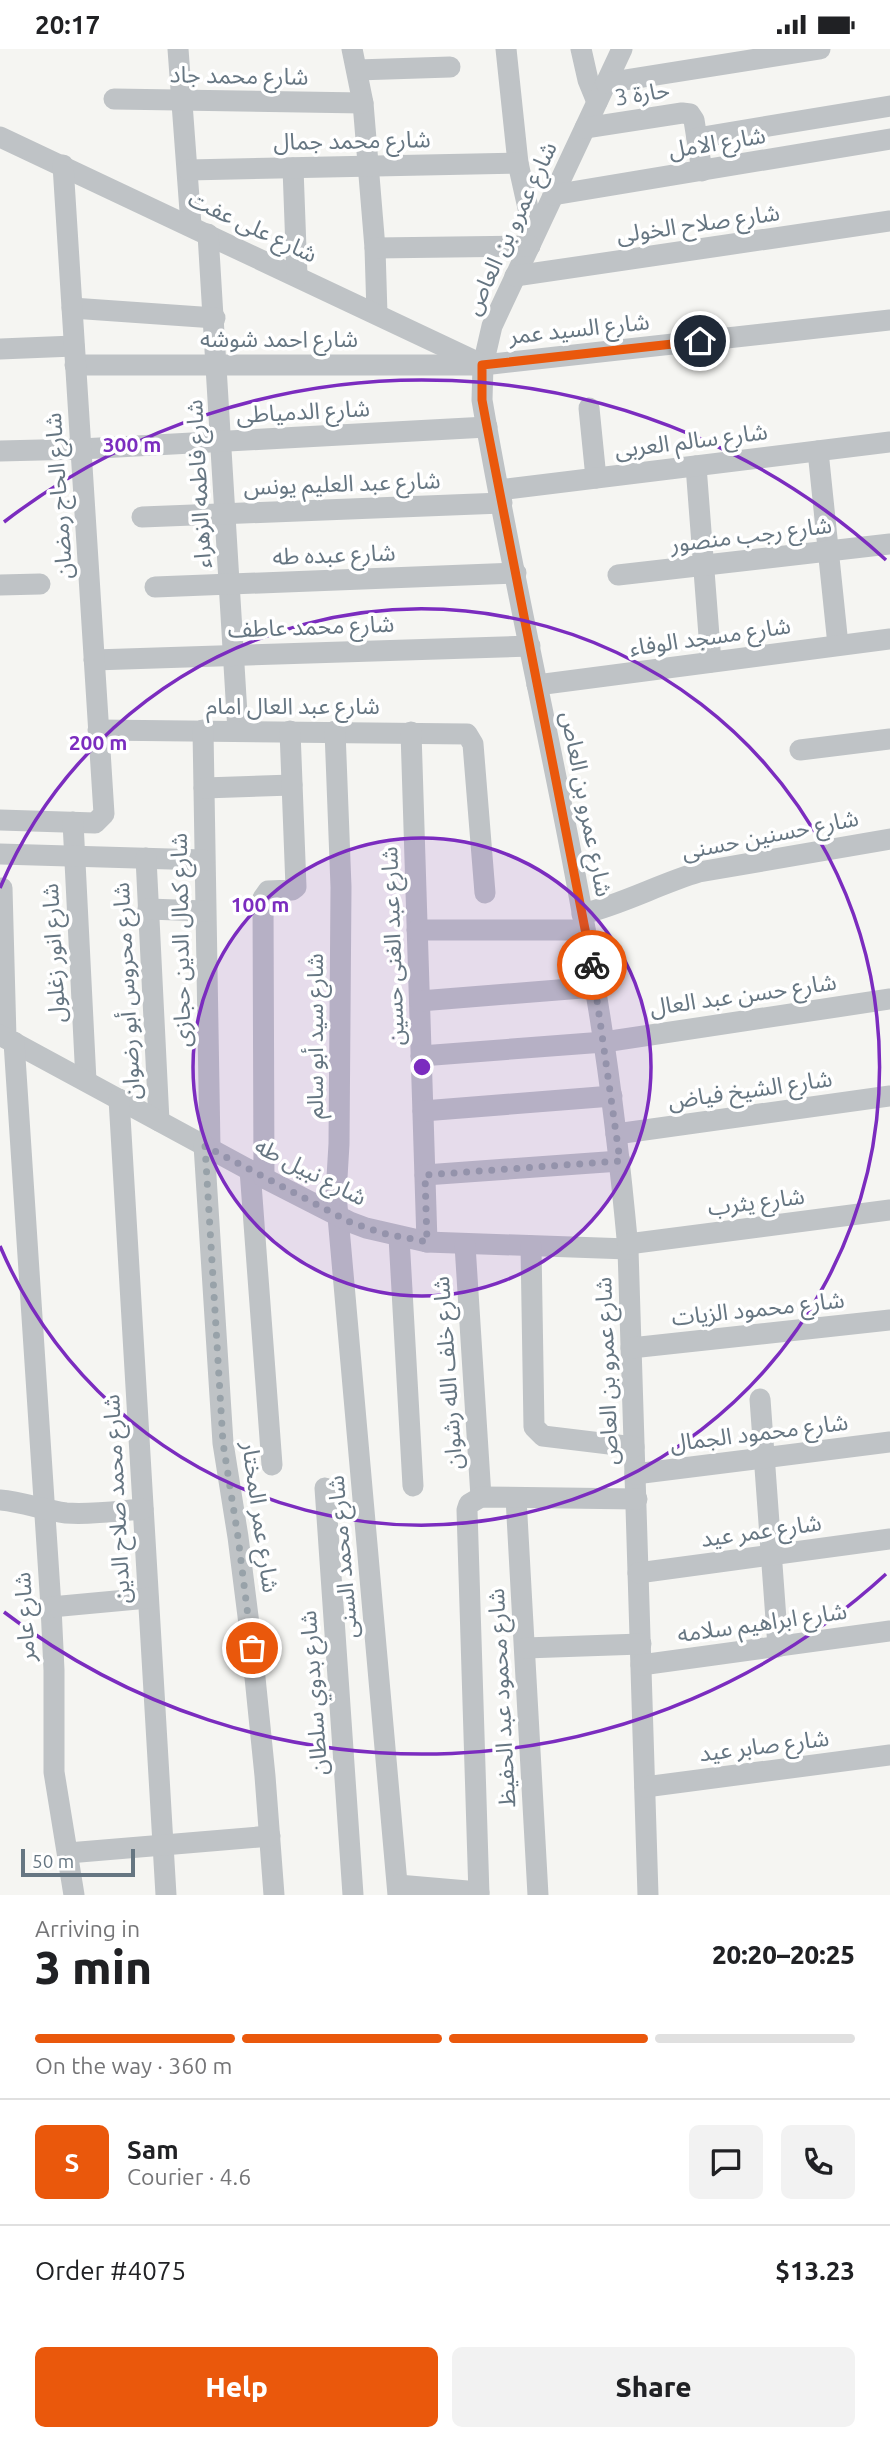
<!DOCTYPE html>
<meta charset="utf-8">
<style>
body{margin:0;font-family:Ubuntu,"Noto Sans Arabic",sans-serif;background:#f2f2f2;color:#202124;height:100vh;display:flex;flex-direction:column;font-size:26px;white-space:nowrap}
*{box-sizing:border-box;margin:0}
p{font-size:23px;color:#757577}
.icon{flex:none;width:38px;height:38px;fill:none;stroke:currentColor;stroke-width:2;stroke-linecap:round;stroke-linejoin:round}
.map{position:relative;height:1846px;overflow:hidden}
.panel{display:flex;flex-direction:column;background:#fff;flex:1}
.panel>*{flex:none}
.scale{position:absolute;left:21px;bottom:18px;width:114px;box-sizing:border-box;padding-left:7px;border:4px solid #667682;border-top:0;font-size:19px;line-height:24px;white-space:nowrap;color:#667682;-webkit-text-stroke:5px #fff;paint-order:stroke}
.pin{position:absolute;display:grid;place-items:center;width:60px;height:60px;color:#fff;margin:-30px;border:4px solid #fff;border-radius:50%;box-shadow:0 2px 7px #0007}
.courier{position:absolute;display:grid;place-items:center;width:70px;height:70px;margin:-35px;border:5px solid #ea580c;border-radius:50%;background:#fff;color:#222;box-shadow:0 2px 9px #0007}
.head em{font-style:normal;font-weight:800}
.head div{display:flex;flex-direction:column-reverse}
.head{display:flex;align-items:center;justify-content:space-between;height:119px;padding:0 35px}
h1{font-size:46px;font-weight:800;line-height:52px}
.bar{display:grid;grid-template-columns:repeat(4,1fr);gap:10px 7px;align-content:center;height:84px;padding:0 35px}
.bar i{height:9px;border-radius:5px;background:#e0e0e0}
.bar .on{background:#ea580c}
.bar p{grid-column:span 4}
.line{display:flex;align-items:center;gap:18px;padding:0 35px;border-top:2px solid #e0e0e0}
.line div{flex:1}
.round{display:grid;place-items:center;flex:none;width:74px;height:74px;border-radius:10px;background:#f2f2f2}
.button{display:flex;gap:14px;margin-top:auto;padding:14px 35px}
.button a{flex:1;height:80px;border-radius:10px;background:#ea580c;color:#fff;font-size:28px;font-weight:800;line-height:80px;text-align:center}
.button a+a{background:#f2f2f2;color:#202124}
.status{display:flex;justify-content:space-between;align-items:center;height:49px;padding:0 35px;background:#fff;direction:ltr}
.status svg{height:19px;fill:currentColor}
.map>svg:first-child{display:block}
</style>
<div class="status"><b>20:17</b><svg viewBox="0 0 49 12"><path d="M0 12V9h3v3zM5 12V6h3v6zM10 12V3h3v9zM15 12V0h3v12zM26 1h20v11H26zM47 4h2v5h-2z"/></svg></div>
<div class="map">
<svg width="890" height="1846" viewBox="0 0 890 1846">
<rect width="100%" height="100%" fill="#f5f5f2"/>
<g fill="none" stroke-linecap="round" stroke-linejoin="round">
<g stroke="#bfc3c6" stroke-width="21">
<polyline points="178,0 191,176"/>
<polyline points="352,0 363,54 375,199 377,265"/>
<polyline points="506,0 518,114 534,186"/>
<polyline points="581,0 588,31 597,53"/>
<path d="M 622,0 L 492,277 L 483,316 L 482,351 C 515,547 563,741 595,938 C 610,1025 620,1112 628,1200 L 648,1846"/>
<polyline points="357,21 450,18"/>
<polyline points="606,34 820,0"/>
<polyline points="114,50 363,54"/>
<polyline points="585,79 682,64 690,65 694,71 702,122"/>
<polyline points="0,88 477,313"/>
<polyline points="697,89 890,57"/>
<polyline points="293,119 297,227"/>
<polyline points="188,121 518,114"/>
<polyline points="553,146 890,90"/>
<polyline points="208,185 238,682"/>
<polyline points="375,199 530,197"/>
<polyline points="515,227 890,172"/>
<polyline points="72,259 215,269"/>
<polyline points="0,300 74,297"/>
<polyline points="75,316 483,316 890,271"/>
<polyline points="589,359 596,429"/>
<polyline points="0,402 81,400 487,378"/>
<polyline points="818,402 838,596"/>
<polyline points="696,417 711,613"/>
<polyline points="499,441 890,393"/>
<polyline points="142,468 502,454"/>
<polyline points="618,526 890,495"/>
<polyline points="0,536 40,535"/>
<polyline points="155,538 516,524"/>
<polyline points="94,611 530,597"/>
<polyline points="537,636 890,590"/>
<polyline points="98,681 467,685 473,695 485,844"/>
<polyline points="203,681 210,1099"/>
<polyline points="335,682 341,838 339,1095 336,1145 398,1846"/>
<polyline points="411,683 427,1193"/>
<polyline points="800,701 890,690"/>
<polyline points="204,739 292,736"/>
<polyline points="0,771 95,774 104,765 63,116"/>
<polyline points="73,773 86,1032"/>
<polyline points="0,805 204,811"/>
<polyline points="146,809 159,1072"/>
<polyline points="2,839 6,989"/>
<polyline points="148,860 205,862"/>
<path d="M 582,865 C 623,855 659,835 699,823 L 890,790"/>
<polyline points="417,881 585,881"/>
<polyline points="420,952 595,938"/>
<polyline points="0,986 264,1129 350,1173 366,1179 427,1193 628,1200"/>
<polyline points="14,993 51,1558 54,1621 54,1723 74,1846"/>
<polyline points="421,1007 604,993 890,950"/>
<polyline points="119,1050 166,1846"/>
<polyline points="423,1062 612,1047"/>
<polyline points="616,1085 890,1047"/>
<polyline points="204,1096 223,1394 238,1488 252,1599 265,1727 274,1846"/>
<polyline points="250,1121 272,1416"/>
<polyline points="425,1126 620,1112"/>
<polyline points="264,1129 263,849 268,842 292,841 296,838 290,682"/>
<polyline points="399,1188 413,1437"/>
<polyline points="628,1195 890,1161"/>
<polyline points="465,1196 481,1448"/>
<polyline points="531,1197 534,1378 543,1387 634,1398"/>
<polyline points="631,1299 890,1271"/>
<polyline points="760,1350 778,1598"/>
<polyline points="635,1425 890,1393"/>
<polyline points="325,1439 353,1846"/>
<polyline points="516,1449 538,1846"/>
<path d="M 0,1451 C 23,1453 43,1461 66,1464 C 91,1466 118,1462 143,1460"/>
<polyline points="638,1524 890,1490"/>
<polyline points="51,1558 148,1549"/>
<polyline points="525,1599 641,1595"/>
<polyline points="641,1616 890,1582"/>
<polyline points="645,1738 890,1706"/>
<polyline points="68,1804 270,1787"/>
<polyline points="398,1836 479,1843"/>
<polyline points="479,1846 467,1461 469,1455 481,1448 637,1450"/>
</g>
</g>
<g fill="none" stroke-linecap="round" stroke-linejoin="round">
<polyline stroke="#98a2a9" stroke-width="7" stroke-dasharray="0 12.6" points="252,1599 238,1488 223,1394 205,1097 350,1173 382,1184 427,1193 425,1126 620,1112 592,916"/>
<polyline stroke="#ea580c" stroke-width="9" points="592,916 487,378 482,351 482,316 700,292"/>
</g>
<circle cx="422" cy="1018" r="229" fill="#7b2cbf" fill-opacity=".12"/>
<g fill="none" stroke="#7b2cbf" stroke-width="3.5">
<circle cx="422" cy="1018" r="229"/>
<path d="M0 839A458 458 0 1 1 0 1197"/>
<path d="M886 1525A687 687 0 0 1 4 1563M4 473A687 687 0 0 1 886 511"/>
</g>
<g text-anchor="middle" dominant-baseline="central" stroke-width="7" stroke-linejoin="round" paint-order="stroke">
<g font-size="23" fill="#667682" stroke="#fff">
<text transform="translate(239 26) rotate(1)">شارع محمد جاد</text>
<text transform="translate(642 44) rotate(-9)">حارة 3</text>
<text transform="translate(352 91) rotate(-1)">شارع محمد جمال</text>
<text transform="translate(717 93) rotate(-9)">شارع الامل</text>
<text transform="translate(698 174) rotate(-8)">شارع صلاح الخولى</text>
<text transform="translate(253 177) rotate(25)">شارع على عفت</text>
<text transform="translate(510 179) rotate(-65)">شارع عمرو بن العاص</text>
<text transform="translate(579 279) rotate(-6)">شارع السيد عمر</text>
<text x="279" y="289">شارع احمد شوشه</text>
<text transform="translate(303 362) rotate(-3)">شارع الدمياطى</text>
<text transform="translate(691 391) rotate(-7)">شارع سالم العربى</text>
<text transform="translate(342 434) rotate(-2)">شارع عبد العليم يونس</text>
<text transform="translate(198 435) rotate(-93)">شارع فاطمه الزهراء</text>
<text transform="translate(58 447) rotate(-94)">شارع الحاج رمضان</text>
<text transform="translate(751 485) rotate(-7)">شارع رجب منصور</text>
<text transform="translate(334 505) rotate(-2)">شارع عبده طه</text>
<text transform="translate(311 577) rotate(-2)">شارع محمد عاطف</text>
<text transform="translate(710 587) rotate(-8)">شارع مسجد الوفاء</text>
<text x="293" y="656">شارع عبد العال امام</text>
<text transform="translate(587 755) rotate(79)">شارع عمرو بن العاص</text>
<text transform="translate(770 785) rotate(-11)">شارع حسنين حسنى</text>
<text transform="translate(180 891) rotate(-91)">شارع كمال الدين حجازى</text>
<text transform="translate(392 897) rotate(-92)">شارع عبد الغنى حسين</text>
<text transform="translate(53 904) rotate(-93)">شارع انور زغلول</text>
<text transform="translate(126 942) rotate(-93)">شارع محروس أبو رضوان</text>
<text transform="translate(743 945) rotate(-8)">شارع حسن عبد العال</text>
<text transform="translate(314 987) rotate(-90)">شارع سيد أبو سالم</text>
<text transform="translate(750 1040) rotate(-8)">شارع الشيخ فياض</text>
<text transform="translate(311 1122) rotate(27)">شارع نبيل طه</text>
<text transform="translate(756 1152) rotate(-7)">شارع يثرب</text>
<text transform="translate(758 1259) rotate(-6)">شارع محمود الزيات</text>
<text transform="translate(606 1322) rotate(-92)">شارع عمرو بن العاص</text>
<text transform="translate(447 1324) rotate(-94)">شارع خلف الله رشوان</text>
<text transform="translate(759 1383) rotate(-7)">شارع محمود الجمال</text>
<text transform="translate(116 1450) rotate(-93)">شارع محمد صلاح الدين</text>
<text transform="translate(261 1468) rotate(82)">شارع عمر المختار</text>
<text transform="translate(761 1481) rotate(-8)">شارع عمر عيد</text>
<text transform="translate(342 1508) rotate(-95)">شارع محمد السنى</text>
<text transform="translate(24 1568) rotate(-93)">شارع عامر</text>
<text transform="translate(762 1573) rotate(-8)">شارع ابراهيم سلامه</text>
<text transform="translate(313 1644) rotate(-94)">شارع بدوي سلطان</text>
<text transform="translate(501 1649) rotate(-93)">شارع محمود عبد الحفيظ</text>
<text transform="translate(764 1696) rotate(-7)">شارع صابر عيد</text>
</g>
</g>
<circle cx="422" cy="1018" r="10" fill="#7b2cbf" stroke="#fff" stroke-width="3.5"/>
<g font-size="21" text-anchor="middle" font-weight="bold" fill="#7b2cbf" stroke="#fff" stroke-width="7" stroke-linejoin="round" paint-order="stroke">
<text x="132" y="403">300 m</text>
<text x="98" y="701">200 m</text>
<text x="260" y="863">100 m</text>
</g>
</svg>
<div class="scale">50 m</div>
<div class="pin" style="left:252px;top:1599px;background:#ea580c"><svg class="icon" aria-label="bag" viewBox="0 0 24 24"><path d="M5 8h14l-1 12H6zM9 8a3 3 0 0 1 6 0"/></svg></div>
<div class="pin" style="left:700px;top:292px;background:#1f2937"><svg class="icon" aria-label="home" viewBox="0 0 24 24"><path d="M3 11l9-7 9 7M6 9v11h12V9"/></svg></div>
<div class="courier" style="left:592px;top:916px"><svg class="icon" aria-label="bike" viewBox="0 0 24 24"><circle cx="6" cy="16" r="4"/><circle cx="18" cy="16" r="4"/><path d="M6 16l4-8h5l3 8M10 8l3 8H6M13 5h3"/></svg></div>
</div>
<section class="panel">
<div class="head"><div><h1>3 min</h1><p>Arriving in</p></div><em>20:20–20:25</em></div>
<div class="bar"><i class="on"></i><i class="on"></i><i class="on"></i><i></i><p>On the way · 360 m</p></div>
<div class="line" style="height:126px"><b class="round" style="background:#ea580c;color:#fff">S</b><div><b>Sam</b><p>Courier · 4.6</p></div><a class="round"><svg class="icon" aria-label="chat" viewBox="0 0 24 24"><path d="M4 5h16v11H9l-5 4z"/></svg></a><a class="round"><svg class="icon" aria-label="phone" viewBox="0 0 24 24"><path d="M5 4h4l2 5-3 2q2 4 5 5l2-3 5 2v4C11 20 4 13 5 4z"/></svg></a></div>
<div class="line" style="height:91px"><div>Order #4075</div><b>$13.23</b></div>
<div class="button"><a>Help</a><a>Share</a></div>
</section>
